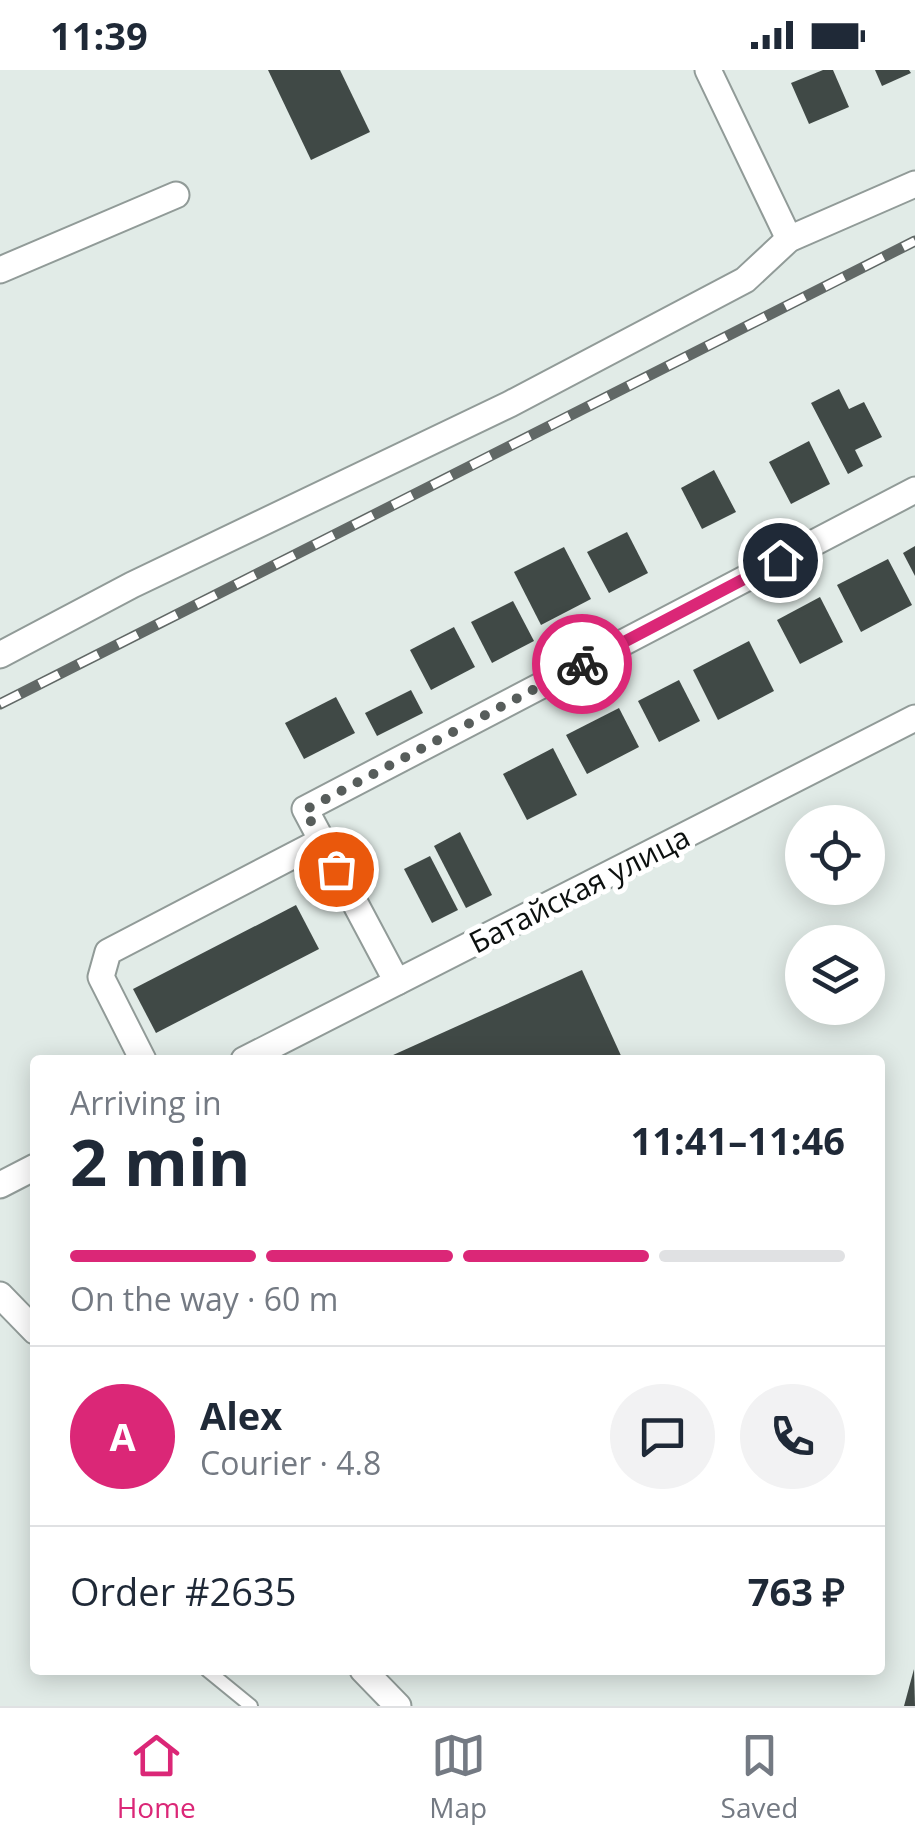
<!DOCTYPE html>
<meta charset="utf-8">
<style>
body{margin:0;font-family:"Open Sans",sans-serif;background:#f2f2f3;color:#1f2937;height:100vh;display:flex;flex-direction:column;font-size:38px;white-space:nowrap}
*{box-sizing:border-box;margin:0}
p{font-size:32px;color:#747a83}
.icon{flex:none;width:55px;height:55px;fill:none;stroke:currentColor;stroke-width:2;stroke-linecap:round;stroke-linejoin:round}
.map{position:relative;flex:1;overflow:hidden}
.details{position:absolute;left:30px;top:985px;width:855px;height:620px;display:flex;flex-direction:column;background:#fff;border-radius:10px;box-shadow:0 5px 25px #0003}
.details>*{flex:none}
.tools{position:absolute;left:785px;top:735px;display:grid;gap:20px}
.tools a{display:grid;place-items:center;width:100px;height:100px;border-radius:50%;background:#fff;box-shadow:0 5px 25px #0003;font-size:50px}
.pin{position:absolute;display:grid;place-items:center;width:85px;height:85px;color:#fff;margin:-42px;border:5px solid #fff;border-radius:50%;box-shadow:0 2px 10px #0007}
.courier{position:absolute;display:grid;place-items:center;width:100px;height:100px;margin:-50px;border:8px solid #db2777;border-radius:50%;background:#fff;color:#222;box-shadow:0 2px 12px #0007}
.overview em{font-style:normal;font-weight:700}
.overview div{display:flex;flex-direction:column-reverse}
.overview{display:flex;align-items:center;justify-content:space-between;height:170px;padding:0 40px}
h1{font-size:65px;font-weight:700;line-height:75px}
.bar{display:grid;grid-template-columns:repeat(4,1fr);gap:15px 10px;align-content:center;height:120px;padding:0 40px}
.bar i{height:12px;border-radius:8px;background:#e0e1e3}
.bar .on{background:#db2777}
.bar p{grid-column:span 4}
.line{display:flex;align-items:center;gap:25px;padding:0 40px;border-top:2px solid #e0e1e3}
.line div{flex:1}
.round{display:grid;place-items:center;flex:none;width:105px;height:105px;border-radius:52px;background:#f2f2f3}
.status{display:flex;justify-content:space-between;align-items:center;height:70px;padding:0 50px;background:#fff;direction:ltr}
.status svg{height:28px;fill:currentColor}
.dock{display:flex;justify-content:space-around;align-items:center;height:140px;border-top:2px solid #e0e1e3;background:#fff;font-size:28px;color:#747a83}
.dock a{display:grid;justify-items:center;gap:5px}
.dock .on{color:#db2777}
.map>svg:first-child{display:block}
</style>
<div class="status"><b>11:39</b><svg viewBox="0 0 49 12"><path d="M0 12V9h3v3zM5 12V6h3v6zM10 12V3h3v9zM15 12V0h3v12zM26 1h20v11H26zM47 4h2v5h-2z"/></svg></div>
<div class="map">
<svg width="915" height="1636" viewBox="0 0 915 1636">
<rect width="100%" height="100%" fill="#e1ebe7"/>
<g fill="#404946">
<polygon points="268,0 340,0 370,62 311,90"/>
<polygon points="823,0 833,0 849,37 809,54 791,13"/>
<polygon points="875,0 909,0 911,3 882,16"/>
<polygon points="839,319 849,339 864,332 882,367 855,380 863,396 848,404 811,333"/>
<polygon points="809,371 830,414 791,434 769,392"/>
<polygon points="714,400 736,442 702,459 681,418"/>
<polygon points="627,462 648,503 609,523 587,482"/>
<polygon points="915,476 915,506 903,483"/>
<polygon points="564,477 591,529 541,555 514,502"/>
<polygon points="888,489 912,535 861,562 837,515"/>
<polygon points="820,527 843,572 800,594 777,550"/>
<polygon points="513,531 534,571 492,593 471,552"/>
<polygon points="454,557 475,597 431,620 410,580"/>
<polygon points="749,571 774,621 718,650 693,600"/>
<polygon points="679,610 700,651 659,672 638,631"/>
<polygon points="411,620 423,643 377,666 365,643"/>
<polygon points="336,627 355,663 304,689 285,653"/>
<polygon points="619,638 639,677 587,704 566,665"/>
<polygon points="553,678 577,725 527,750 503,704"/>
<polygon points="460,762 492,825 466,838 434,776"/>
<polygon points="430,786 458,840 432,853 404,799"/>
<polygon points="296,835 319,879 156,963 133,919"/>
<polygon points="582,900 623,990 382,990"/>
<polygon points="914,1599 915,1636 904,1636"/>
</g>
<g fill="none" stroke-linecap="round" stroke-linejoin="round">
<defs>
<polyline id="lane" points="207,1600 251,1636"/>
<g id="street">
<polyline points="708,0 789,169"/>
<polyline points="0,200 176,125"/>
<polyline points="0,585 132,515 510,334 745,210 789,169 915,114"/>
<polyline points="397,912 305,739 915,420"/>
<polyline points="143,990 101,907 108,882 321,771"/>
<polyline points="244,990 915,648"/>
<polyline points="0,1115 35,1097"/>
<polyline points="0,1225 35,1261"/>
<polyline points="363,1600 398,1636"/>
</g>
</defs>
<use href="#lane" stroke="#919b98" stroke-width="16"/>
<use href="#street" stroke="#919b98" stroke-width="29"/>
<use href="#lane" stroke="#fff" stroke-width="12"/>
<use href="#street" stroke="#fff" stroke-width="25"/>
<defs>
<polyline id="rail" points="0,634 915,171"/>
</defs>
<use href="#rail" stroke="#616866" stroke-width="11"/>
<use href="#rail" stroke="#fff" stroke-width="8" stroke-dasharray="22" stroke-linecap="butt"/>
</g>
<g fill="none" stroke-linecap="round" stroke-linejoin="round">
<polyline stroke="#575d5b" stroke-width="10" stroke-dasharray="0 18" points="336,799 305,740 582,594"/>
<polyline stroke="#db2777" stroke-width="12" points="582,594 780,490"/>
</g>
<g text-anchor="middle" dominant-baseline="central" stroke-width="10" stroke-linejoin="round" paint-order="stroke">
<g font-size="30" fill="#0c100f" stroke="#fff">
<text transform="translate(579 819) rotate(-27)">Батайская улица</text>
</g>
</g>
</svg>
<div class="tools">
<a><svg class="icon" aria-label="locate" viewBox="0 0 24 24"><circle cx="12" cy="12" r="6"/><path d="M12 2v4M12 18v4M2 12h4M18 12h4"/></svg></a>
<a><svg class="icon" aria-label="layers" viewBox="0 0 24 24"><path d="M12 4l9 5-9 5-9-5zM3 14l9 5 9-5"/></svg></a>
</div>
<div class="pin" style="left:336px;top:799px;background:#ea580c"><svg class="icon" aria-label="bag" viewBox="0 0 24 24"><path d="M5 8h14l-1 12H6zM9 8a3 3 0 0 1 6 0"/></svg></div>
<div class="pin" style="left:780px;top:490px;background:#1f2937"><svg class="icon" aria-label="home" viewBox="0 0 24 24"><path d="M3 11l9-7 9 7M6 9v11h12V9"/></svg></div>
<div class="courier" style="left:582px;top:594px"><svg class="icon" aria-label="bike" viewBox="0 0 24 24"><circle cx="6" cy="16" r="4"/><circle cx="18" cy="16" r="4"/><path d="M6 16l4-8h5l3 8M10 8l3 8H6M13 5h3"/></svg></div>
<section class="details">
<div class="overview"><div><h1>2 min</h1><p>Arriving in</p></div><em>11:41–11:46</em></div>
<div class="bar"><i class="on"></i><i class="on"></i><i class="on"></i><i></i><p>On the way · 60 m</p></div>
<div class="line" style="height:180px"><b class="round" style="background:#db2777;color:#fff">A</b><div><b>Alex</b><p>Courier · 4.8</p></div><a class="round"><svg class="icon" aria-label="chat" viewBox="0 0 24 24"><path d="M4 5h16v11H9l-5 4z"/></svg></a><a class="round"><svg class="icon" aria-label="phone" viewBox="0 0 24 24"><path d="M5 4h4l2 5-3 2q2 4 5 5l2-3 5 2v4C11 20 4 13 5 4z"/></svg></a></div>
<div class="line" style="height:130px"><div>Order #2635</div><b>763 ₽</b></div>
</section>
</div>
<nav class="dock">
<a class="on"><svg class="icon" aria-label="home" viewBox="0 0 24 24"><path d="M3 11l9-7 9 7M6 9v11h12V9"/></svg>Home</a>
<a><svg class="icon" aria-label="map" viewBox="0 0 24 24"><path d="M3 6l6-2 6 2 6-2v14l-6 2-6-2-6 2zM9 4v14M15 6v14"/></svg>Map</a>
<a><svg class="icon" aria-label="saved" viewBox="0 0 24 24"><path d="M7 4h10v16l-5-4-5 4z"/></svg>Saved</a>
</nav>
